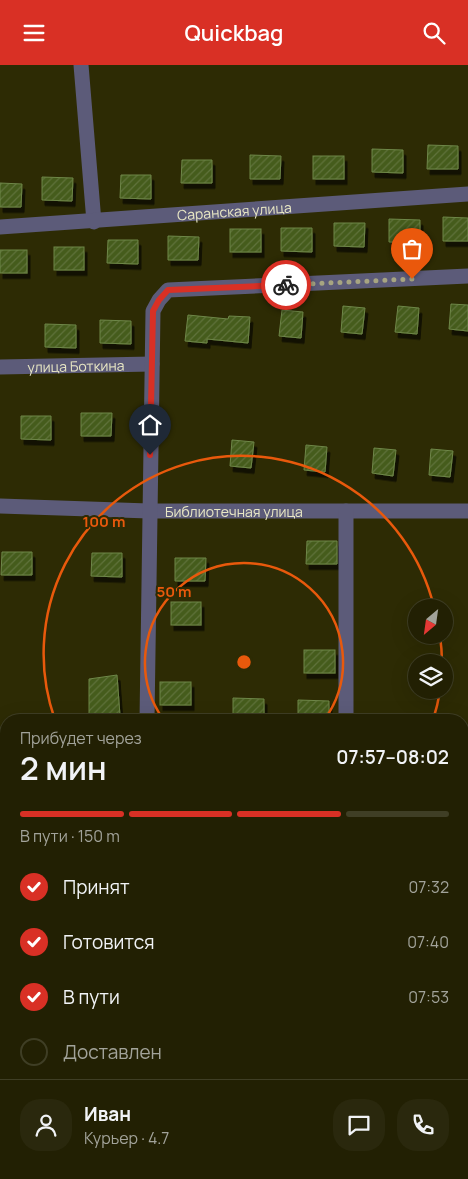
<!DOCTYPE html>
<html lang="ru">
<meta charset="utf-8">
<style>
body{margin:0;font-family:Manrope,sans-serif;background:#2a280d;color:#f1f3f6;height:100vh;display:flex;flex-direction:column;font-size:19px;white-space:nowrap}
*{box-sizing:border-box;margin:0}
p{font-size:16px;color:#a2a39a}
.icon{flex:none;width:28px;height:28px;fill:none;stroke:currentColor;stroke-width:2;stroke-linecap:round;stroke-linejoin:round}
.map{position:relative;flex:1;overflow:hidden}
.side{position:absolute;left:0px;top:649px;width:469px;height:466px;display:flex;flex-direction:column;background:#222003;border-radius:20px 20px 0 0;box-shadow:0 5px 20px #0002,0 0 0 1px #3f3e25}
.side>*{flex:none}
.needle{width:32px;rotate:209deg}
.tools{position:absolute;left:408px;top:534px;display:grid;gap:10px}
.tools a{display:grid;place-items:center;width:45px;height:45px;border-radius:50%;background:#222003;box-shadow:0 5px 20px #0002,0 0 0 1px #3f3e25;font-size:25px}
.pin{position:absolute;display:grid;place-items:center;width:42px;height:42px;color:#fff;margin:-51px -21px;border-radius:50% 50% 50% 0;rotate:-45deg;box-shadow:0 0 5px #0007}
.pin .icon{rotate:45deg}
.courier{position:absolute;display:grid;place-items:center;width:50px;height:50px;margin:-25px;border:4px solid #d93025;border-radius:50%;background:#fff;color:#222;box-shadow:0 1px 6px #0007}
.head em{font-style:normal;font-weight:600}
.head div{display:flex;flex-direction:column-reverse}
.head{display:flex;align-items:center;justify-content:space-between;height:85px;padding:0 20px}
h1{font-size:32px;font-weight:600;line-height:38px}
.bar{display:grid;grid-template-columns:repeat(4,1fr);gap:8px 5px;align-content:center;height:60px;padding:0 20px}
.bar i{height:6px;border-radius:4px;background:#3f3e25}
.bar .on{background:#d93025}
.bar p{grid-column:span 4}
.line{display:flex;align-items:center;gap:12px;padding:0 20px;border-top:1px solid #3f3e25}
.line div{flex:1}
.round{display:grid;place-items:center;flex:none;width:52px;height:52px;border-radius:20px;background:#2a280d}
ol{padding:0 20px;list-style:none}
li{display:flex;align-items:center;gap:15px;height:55px}
li p{margin-inline-start:auto}
li .icon{padding:5px;border-radius:50%;background:#d93025;color:#fff;stroke-width:4}
li:last-child{color:#a2a39a}
li i{width:28px;height:28px;border:2px solid #3f3e25;border-radius:50%}
header{display:flex;justify-content:space-between;align-items:center;height:65px;padding:0 20px;background:#d93025;color:#fff;font-size:22px;font-weight:600}
.map>svg:first-child{display:block}
</style>
<header><svg class="icon" aria-label="menu" viewBox="0 0 24 24"><path d="M4 6h16M4 12h16M4 18h16"/></svg>Quickbag<svg class="icon" aria-label="search" viewBox="0 0 24 24"><circle cx="10" cy="10" r="6"/><path d="M15 15l6 6"/></svg></header>
<div class="map">
<svg width="468" height="1114" viewBox="0 0 468 1114">
<defs>
<pattern id="building-hatch" width="6" height="6" patternUnits="userSpaceOnUse" patternTransform="scale(1.25)"><rect width="6" height="6" fill="#455b1c"/><path d="M-1 1l2-2M0 6l6-6M5 7l2-2" fill="none" stroke="#60733b"/></pattern>
<filter id="shadow"><feDropShadow dx="3" dy="5.5" stdDeviation="0" flood-color="#0009"/></filter>
</defs>
<rect width="100%" height="100%" fill="#2d2b04"/>
<g fill="url(#building-hatch)" stroke="#6e8748" filter="url(#shadow)">
<polygon points="428,80 458,81 458,104 427,104"/>
<polygon points="372,84 403,85 403,108 372,107"/>
<polygon points="250,90 281,91 280,114 250,114"/>
<rect x="313" y="91" width="31" height="23"/>
<polygon points="182,95 212,95 212,118 181,118"/>
<polygon points="121,110 151,110 151,134 120,133"/>
<polygon points="42,112 73,113 72,136 42,135"/>
<polygon points="0,118 22,119 21,142 0,142"/>
<polygon points="443,152 468,153 468,176 443,176"/>
<polygon points="389,154 420,155 420,178 389,177"/>
<polygon points="334,158 365,158 364,182 334,181"/>
<polygon points="281,163 312,163 312,187 281,186"/>
<rect x="230" y="164" width="31" height="23"/>
<polygon points="168,171 199,172 198,195 168,195"/>
<polygon points="108,175 138,175 138,199 107,198"/>
<rect x="54" y="182" width="30" height="23"/>
<rect x="0" y="185" width="27" height="23"/>
<polygon points="451,239 468,240 468,266 449,264"/>
<polygon points="343,241 365,243 362,269 341,267"/>
<polygon points="398,241 419,243 417,269 395,267"/>
<polygon points="282,245 303,247 301,273 279,271"/>
<polygon points="188,250 228,254 229,251 250,252 248,278 207,274 207,278 185,276"/>
<polygon points="100,255 131,256 131,279 100,278"/>
<polygon points="45,259 76,260 76,283 45,282"/>
<polygon points="81,348 112,348 111,371 81,371"/>
<polygon points="21,351 51,351 51,375 21,374"/>
<polygon points="232,375 254,377 251,403 230,401"/>
<polygon points="306,380 327,382 325,407 304,405"/>
<polygon points="374,383 396,385 393,411 372,408"/>
<polygon points="431,384 453,386 450,412 429,410"/>
<polygon points="307,476 337,476 337,499 306,499"/>
<polygon points="2,487 32,487 32,510 1,510"/>
<polygon points="92,488 122,488 122,512 91,511"/>
<polygon points="175,493 206,493 205,516 175,516"/>
<rect x="171" y="537" width="30" height="23"/>
<rect x="304" y="585" width="31" height="23"/>
<polygon points="117,610 120,651 89,651 89,614"/>
<rect x="160" y="617" width="31" height="23"/>
<polygon points="233,633 264,634 264,655 233,655"/>
<polygon points="298,635 329,636 329,655 298,655"/>
</g>
<g fill="none" stroke-linecap="round" stroke-linejoin="round">
<g stroke="#5c5b79" stroke-width="15">
<polyline points="81,0 94,157"/>
<path id="s1" d="M 0,162 L 468,129"/>
<path id="s2" d="M 0,302 L 152,299"/>
<path id="s3" d="M 0,441 L 149,446 L 468,446"/>
<polyline points="147,655 153,246 159,235 168,225 468,211"/>
<polyline points="346,655 346,446"/>
<polyline points="462,698 468,698"/>
<polyline points="0,887 6,887"/>
<polyline points="462,890 468,890"/>
<polyline points="0,1107 6,1107"/>
<polyline points="146,1109 468,1113"/>
</g>
</g>
<g fill="none" stroke-linecap="round" stroke-linejoin="round">
<polyline stroke="#a7a581" stroke-width="5" stroke-dasharray="0 9" points="286,220 412,214"/>
<polyline stroke="#d93025" stroke-width="6" points="150,390 153,246 159,235 168,225 286,220"/>
</g>
<g fill="none" stroke="#e8590c" stroke-width="2.5">
<path d="M163 654A99 99 0 1 1 325 654"/>
<path d="M440 626A198 198 0 0 1 433 655M55 655A198 198 0 1 1 434 542M440 571A198 198 0 0 1 442 597"/>
</g>
<g text-anchor="middle" dominant-baseline="central" stroke-width="4" stroke-linejoin="round" paint-order="stroke">
<g font-size="14" fill="#e8e7c4" stroke="#2d2b04">
<text stroke="none"><textPath href="#s1" startOffset="235">Саранская улица</textPath></text>
<text stroke="none"><textPath href="#s2" startOffset="76">улица Боткина</textPath></text>
<text stroke="none"><textPath href="#s3" startOffset="234">Библиотечная улица</textPath></text>
</g>
</g>
<circle cx="244" cy="597" r="8" fill="#e8590c" stroke="#2d2b04" stroke-width="2.5"/>
<g font-size="15" text-anchor="middle" font-weight="bold" fill="#e8590c" stroke="#2d2b04" stroke-width="4" stroke-linejoin="round" paint-order="stroke">
<text x="104" y="462">100 m</text>
<text x="174" y="532">50 m</text>
</g>
</svg>
<div class="tools">
<a><svg class="needle" viewBox="-14 -14 28 28"><path d="M0-13l5 13h-10z" fill="#e53935"/><path d="M0 13l5-13h-10z" fill="#a2a39a"/></svg></a>
<a><svg class="icon" aria-label="layers" viewBox="0 0 24 24"><path d="M12 4l9 5-9 5-9-5zM3 14l9 5 9-5"/></svg></a>
</div>
<div class="pin" style="left:412px;top:214px;background:#ea580c"><svg class="icon" aria-label="bag" viewBox="0 0 24 24"><path d="M5 8h14l-1 12H6zM9 8a3 3 0 0 1 6 0"/></svg></div>
<div class="pin" style="left:150px;top:390px;background:#1f2937"><svg class="icon" aria-label="home" viewBox="0 0 24 24"><path d="M3 11l9-7 9 7M6 9v11h12V9"/></svg></div>
<div class="courier" style="left:286px;top:220px"><svg class="icon" aria-label="bike" viewBox="0 0 24 24"><circle cx="6" cy="16" r="4"/><circle cx="18" cy="16" r="4"/><path d="M6 16l4-8h5l3 8M10 8l3 8H6M13 5h3"/></svg></div>
<section class="side">
<div class="head"><div><h1>2 мин</h1><p>Прибудет через</p></div><em>07:57–08:02</em></div>
<div class="bar"><i class="on"></i><i class="on"></i><i class="on"></i><i></i><p>В пути · 150 m</p></div>
<ol>
<li><svg class="icon" aria-label="check" viewBox="0 0 24 24"><path d="M5 12l5 5 9-10"/></svg>Принят<p>07:32</p></li>
<li><svg class="icon" aria-label="check" viewBox="0 0 24 24"><path d="M5 12l5 5 9-10"/></svg>Готовится<p>07:40</p></li>
<li><svg class="icon" aria-label="check" viewBox="0 0 24 24"><path d="M5 12l5 5 9-10"/></svg>В пути<p>07:53</p></li>
<li><i></i>Доставлен</li>
</ol>
<div class="line" style="height:90px"><a class="round"><svg class="icon" aria-label="person" viewBox="0 0 24 24"><circle cx="12" cy="8" r="4"/><path d="M4 21q1-7 8-7t8 7"/></svg></a><div><b>Иван</b><p>Курьер · 4.7</p></div><a class="round"><svg class="icon" aria-label="chat" viewBox="0 0 24 24"><path d="M4 5h16v11H9l-5 4z"/></svg></a><a class="round"><svg class="icon" aria-label="phone" viewBox="0 0 24 24"><path d="M5 4h4l2 5-3 2q2 4 5 5l2-3 5 2v4C11 20 4 13 5 4z"/></svg></a></div>
</section>
</div>
